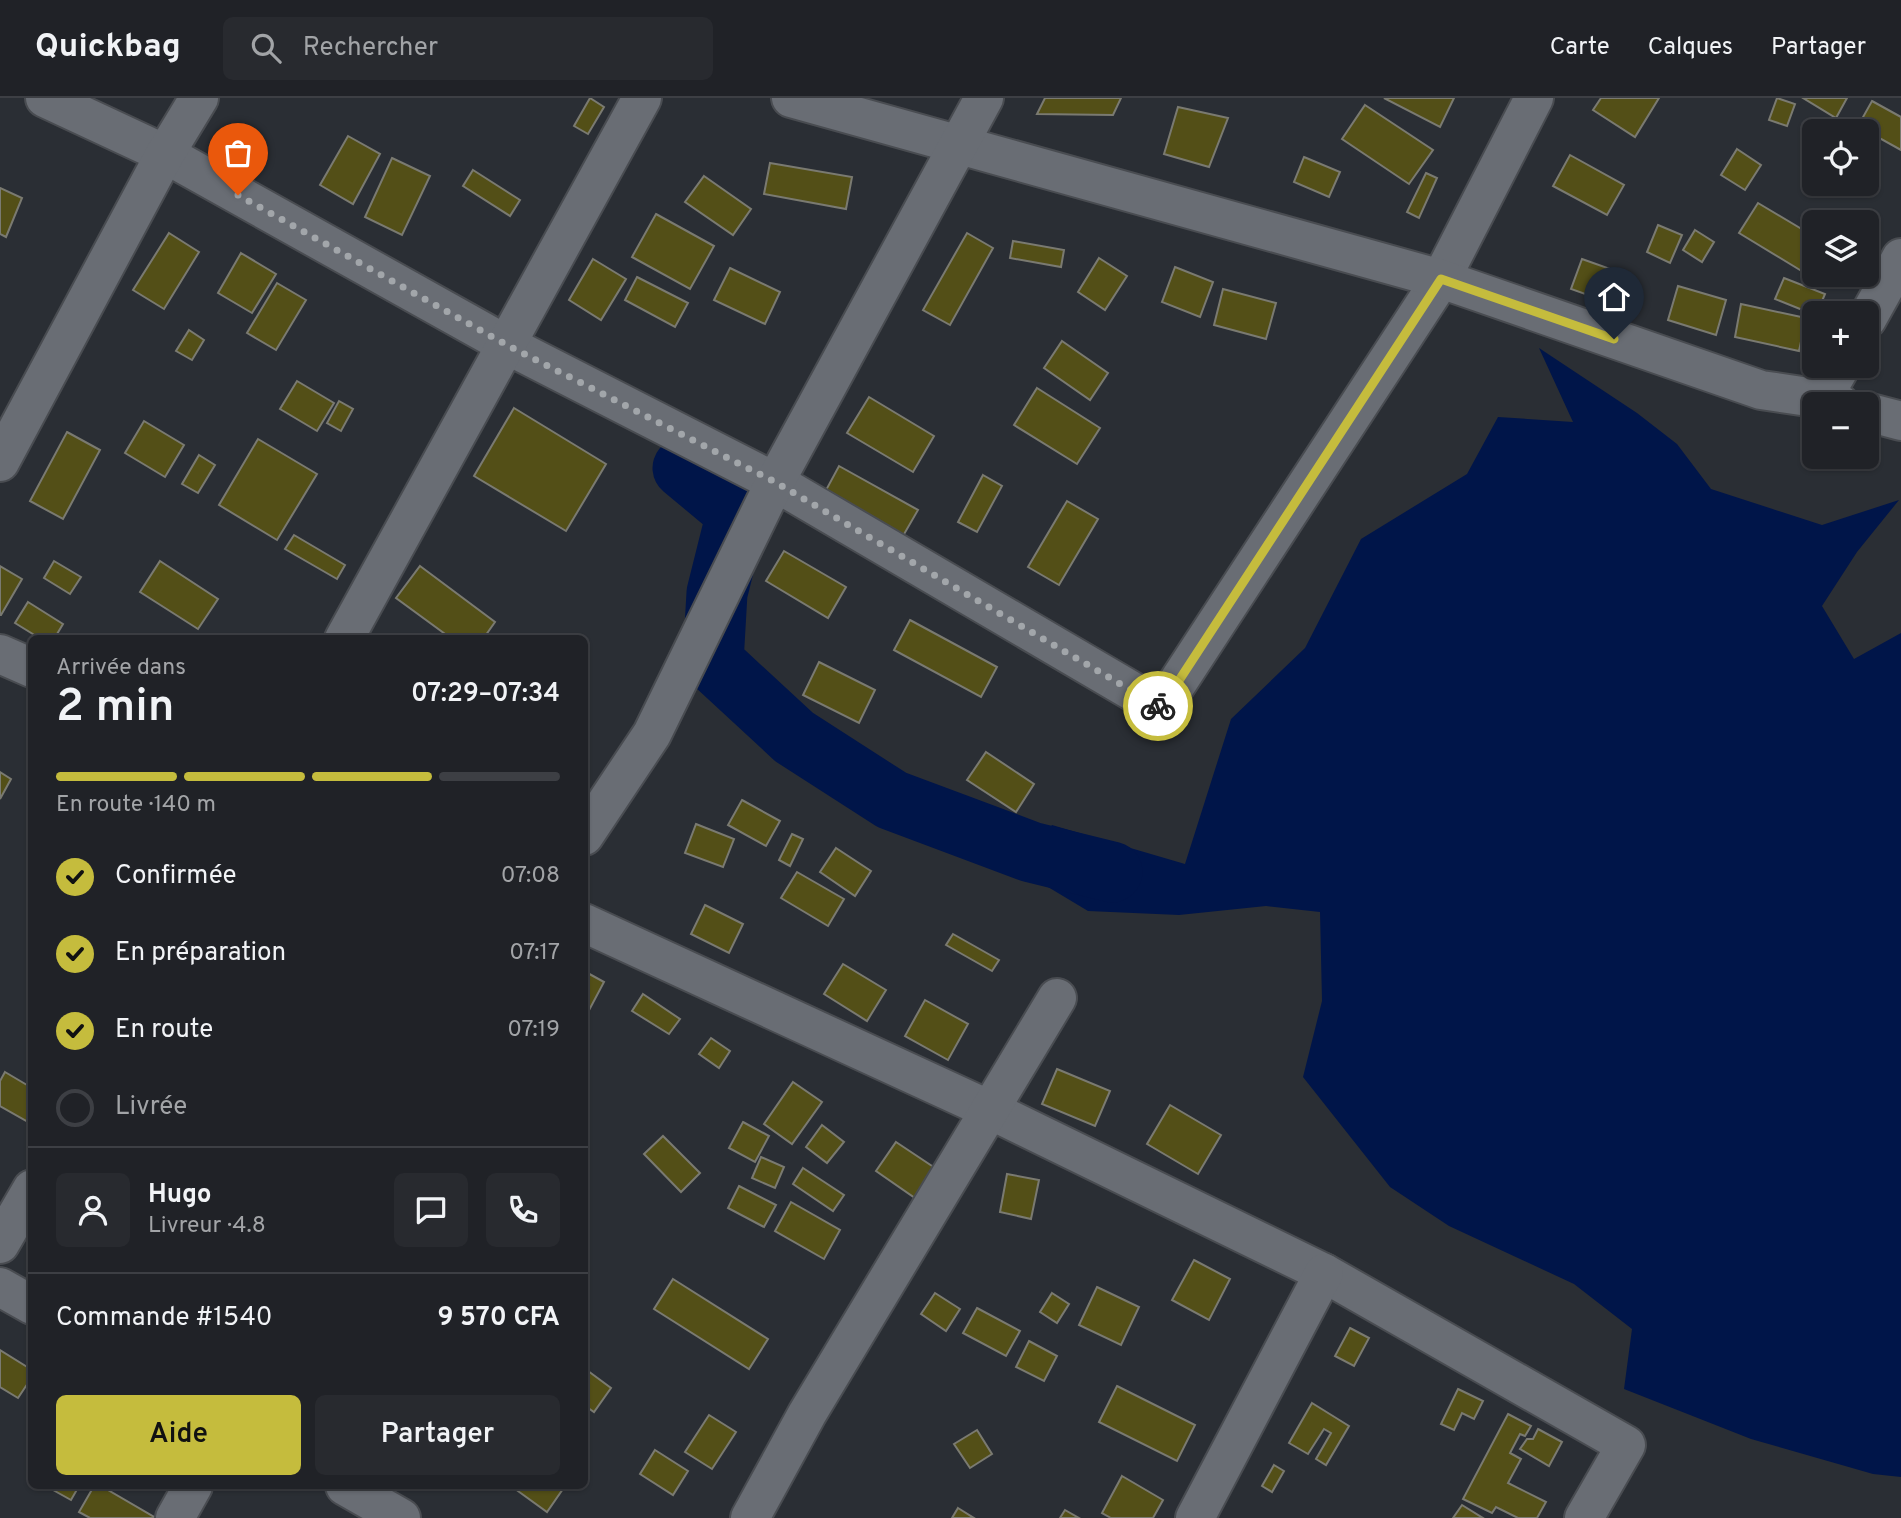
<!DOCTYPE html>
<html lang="fr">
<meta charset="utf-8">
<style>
body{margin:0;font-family:Overpass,sans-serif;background:#282a2f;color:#f1f3f6;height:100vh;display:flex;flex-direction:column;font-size:26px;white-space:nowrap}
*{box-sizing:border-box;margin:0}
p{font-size:23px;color:#a2a4a7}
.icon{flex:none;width:38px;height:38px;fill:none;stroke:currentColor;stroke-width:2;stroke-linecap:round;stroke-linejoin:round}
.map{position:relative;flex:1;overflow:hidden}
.details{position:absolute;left:28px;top:537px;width:560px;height:854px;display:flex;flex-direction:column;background:#202227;border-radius:10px;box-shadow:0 2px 5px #0004,0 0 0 2px #3d3f44}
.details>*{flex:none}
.tools{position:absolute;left:1802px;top:21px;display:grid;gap:14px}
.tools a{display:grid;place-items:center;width:77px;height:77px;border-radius:10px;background:#202227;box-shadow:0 2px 5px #0004,0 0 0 2px #3d3f44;font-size:35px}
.pin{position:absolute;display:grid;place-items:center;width:60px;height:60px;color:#fff;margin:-72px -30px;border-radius:50% 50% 50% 0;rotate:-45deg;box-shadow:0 0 7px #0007}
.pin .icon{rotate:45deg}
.courier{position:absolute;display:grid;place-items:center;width:70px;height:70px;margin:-35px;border:5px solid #c5bc3d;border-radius:50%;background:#fff;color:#222;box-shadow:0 2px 9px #0007}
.head em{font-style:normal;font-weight:600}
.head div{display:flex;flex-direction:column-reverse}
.head{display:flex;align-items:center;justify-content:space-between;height:119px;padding:0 28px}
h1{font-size:46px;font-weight:600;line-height:52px}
.bar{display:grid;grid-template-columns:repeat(4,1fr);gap:10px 7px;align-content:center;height:84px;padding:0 28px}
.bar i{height:9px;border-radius:5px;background:#3d3f44}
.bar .on{background:#c5bc3d}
.bar p{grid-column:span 4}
.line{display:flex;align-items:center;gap:18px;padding:0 28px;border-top:2px solid #3d3f44}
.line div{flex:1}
.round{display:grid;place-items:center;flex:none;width:74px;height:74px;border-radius:10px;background:#282a2f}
ol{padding:0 28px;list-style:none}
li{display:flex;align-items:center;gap:21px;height:77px}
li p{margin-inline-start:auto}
li .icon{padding:7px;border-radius:50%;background:#c5bc3d;color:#111;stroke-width:4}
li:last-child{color:#a2a4a7}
li i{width:38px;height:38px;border:4px solid #3d3f44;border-radius:50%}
.cta{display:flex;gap:14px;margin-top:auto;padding:14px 28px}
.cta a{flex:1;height:80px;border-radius:10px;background:#c5bc3d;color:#111;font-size:28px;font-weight:600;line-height:80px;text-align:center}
.cta a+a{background:#282a2f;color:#f1f3f6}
header{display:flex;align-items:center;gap:42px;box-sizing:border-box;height:98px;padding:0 35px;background:#202227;border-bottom:2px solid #3d3f44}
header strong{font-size:33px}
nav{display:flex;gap:38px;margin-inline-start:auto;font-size:24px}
.search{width:490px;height:63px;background:#282a2f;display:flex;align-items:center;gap:18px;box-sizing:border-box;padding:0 24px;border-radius:10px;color:#a2a4a7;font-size:26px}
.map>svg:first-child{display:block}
</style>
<header>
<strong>Quickbag</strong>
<div class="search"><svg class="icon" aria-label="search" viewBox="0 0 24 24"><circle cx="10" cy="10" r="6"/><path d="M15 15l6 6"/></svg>Rechercher</div>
<nav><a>Carte</a><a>Calques</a><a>Partager</a></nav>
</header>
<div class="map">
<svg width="1901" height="1420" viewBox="0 0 1901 1420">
<rect width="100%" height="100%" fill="#2a2e34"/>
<polygon fill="#001549" points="1539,250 1637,315 1677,346 1711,391 1822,427 1899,402 1857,454 1822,508 1854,561 1901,535 1901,1379 1873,1376 1751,1341 1624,1291 1632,1231 1574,1186 1449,1128 1390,1089 1303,979 1322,903 1320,814 1266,808 1179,817 1088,813 1018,771 1052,727 1185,766 1231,621 1305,550 1361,441 1467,376 1498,319 1573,324"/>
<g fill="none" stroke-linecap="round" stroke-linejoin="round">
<polyline stroke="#001549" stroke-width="61" points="683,370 737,415 717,495 713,564 794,639 892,702 1031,754 1112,774"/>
</g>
<g fill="#534f17" stroke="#7a7a71" stroke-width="2">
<polygon points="590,0 604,9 588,36 574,28"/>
<polygon points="1045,0 1121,0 1113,17 1037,16"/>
<polygon points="1384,0 1454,0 1440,29"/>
<polygon points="1601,0 1659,0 1635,39 1593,12"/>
<polygon points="1777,0 1795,6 1787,28 1769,22"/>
<polygon points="1803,0 1847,0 1836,20"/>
<polygon points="1872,3 1901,19 1901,52 1858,28"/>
<polygon points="1365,7 1433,52 1409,86 1342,41"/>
<polygon points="1178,9 1228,20 1209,69 1164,56"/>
<polygon points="348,38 380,56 353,106 320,87"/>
<polygon points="1737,51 1761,67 1745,92 1721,77"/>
<polygon points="1570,57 1624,87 1607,117 1553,88"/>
<polygon points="1304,59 1340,74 1329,99 1294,84"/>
<polygon points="392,60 430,78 402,137 365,119"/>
<polygon points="770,65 852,79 846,111 764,96"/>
<polygon points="473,72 520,102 510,118 463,88"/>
<polygon points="1426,75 1437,80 1419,120 1407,114"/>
<polygon points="704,78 751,111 733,137 685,104"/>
<polygon points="0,90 22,100 6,139 0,136"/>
<polygon points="1758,105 1815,139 1815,177 1822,177 1818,183 1739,135"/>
<polygon points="656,116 714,148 690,191 632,159"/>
<polygon points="1658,127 1682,137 1670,165 1647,154"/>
<polygon points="1695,132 1714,144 1702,164 1683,152"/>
<polygon points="169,135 199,154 164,211 133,192"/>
<polygon points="967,135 993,150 950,227 923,212"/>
<polygon points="1013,143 1064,152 1061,169 1010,160"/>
<polygon points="241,155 276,176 252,215 218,195"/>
<polygon points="1099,160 1127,178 1105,212 1078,194"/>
<polygon points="593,161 626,181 601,222 569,202"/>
<polygon points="1582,161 1616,173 1605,203 1571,191"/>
<polygon points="1175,169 1213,184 1200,219 1162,204"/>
<polygon points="730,170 780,194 765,226 714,202"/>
<polygon points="637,179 688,205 675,229 625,202"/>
<polygon points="1784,180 1825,196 1817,215 1815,217 1775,201"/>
<polygon points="277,185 306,202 276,252 247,235"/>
<polygon points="1678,188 1726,202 1716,237 1668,222"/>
<polygon points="1223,191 1276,205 1266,241 1214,227"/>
<polygon points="1741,206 1806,220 1799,253 1735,239"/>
<polygon points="189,232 204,242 192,262 176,253"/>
<polygon points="1062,243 1108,275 1090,302 1044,270"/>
<polygon points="297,283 334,305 317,333 280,311"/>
<polygon points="1037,290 1100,330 1077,366 1014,327"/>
<polygon points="869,299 934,338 913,374 847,335"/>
<polygon points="339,303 353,311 341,333 327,325"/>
<polygon points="514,310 606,366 566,433 474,378"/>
<polygon points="144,323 184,347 165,379 125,355"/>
<polygon points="67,334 100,352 63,421 30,403"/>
<polygon points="258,341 317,376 277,442 219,407"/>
<polygon points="199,357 215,367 198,395 182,386"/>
<polygon points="839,368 918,412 903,438 825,394"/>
<polygon points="983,377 1002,388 977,434 958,424"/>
<polygon points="1067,403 1098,421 1059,487 1028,469"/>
<polygon points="294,437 345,467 337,481 285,451"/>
<polygon points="784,453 846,489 828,520 766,483"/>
<polygon points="54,463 81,479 70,496 44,480"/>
<polygon points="160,463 218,501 198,531 140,494"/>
<polygon points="0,468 22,481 1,517 0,517"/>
<polygon points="420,468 495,524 483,541 452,541 396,500"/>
<polygon points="28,504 63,526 54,541 41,541 15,525"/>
<polygon points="910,522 997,569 981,599 894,552"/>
<polygon points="819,564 875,592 859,625 803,597"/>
<polygon points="986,654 1034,686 1016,714 967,682"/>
<polygon points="0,674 11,681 0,701"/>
<polygon points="742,702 780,723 766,748 728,727"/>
<polygon points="696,726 734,741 723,769 685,755"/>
<polygon points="792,736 803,741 790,768 779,762"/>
<polygon points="836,750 871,773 855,798 820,774"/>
<polygon points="797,774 844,801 828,828 781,800"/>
<polygon points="705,807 743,826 729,855 691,836"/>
<polygon points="953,836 999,862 992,873 946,847"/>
<polygon points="843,866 886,892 867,923 824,896"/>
<polygon points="584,873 604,884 587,916 584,915"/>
<polygon points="643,896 680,921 669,936 632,913"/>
<polygon points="925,902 968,926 948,962 905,938"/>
<polygon points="711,940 730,953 719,970 699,956"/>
<polygon points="1057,971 1110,993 1095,1028 1042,1006"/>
<polygon points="5,974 32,990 30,1025 0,1008 0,983"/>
<polygon points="793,984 822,1004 792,1046 764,1026"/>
<polygon points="1170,1007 1221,1037 1198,1076 1147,1046"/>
<polygon points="743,1024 769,1038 755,1064 729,1050"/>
<polygon points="822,1027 844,1044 827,1065 806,1049"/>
<polygon points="663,1038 700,1075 681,1094 644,1056"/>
<polygon points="896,1044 935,1070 915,1100 876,1073"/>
<polygon points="761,1059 784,1069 775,1090 752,1080"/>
<polygon points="803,1070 844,1097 833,1113 793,1086"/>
<polygon points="1007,1076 1039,1082 1031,1121 1000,1114"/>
<polygon points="739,1088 776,1107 764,1129 728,1110"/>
<polygon points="791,1104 840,1132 824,1161 775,1133"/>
<polygon points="1194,1162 1230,1181 1209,1222 1172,1202"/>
<polygon points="673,1181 768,1241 749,1271 654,1211"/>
<polygon points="1097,1189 1139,1209 1121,1247 1079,1227"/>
<polygon points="935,1195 960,1211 946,1233 921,1216"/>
<polygon points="1052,1195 1069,1206 1057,1225 1040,1214"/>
<polygon points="977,1210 1020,1233 1006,1258 963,1235"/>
<polygon points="1350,1230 1369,1240 1354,1268 1335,1258"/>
<polygon points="1029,1243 1057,1258 1044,1283 1016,1269"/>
<polygon points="0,1252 32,1272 32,1279 18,1300 0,1289"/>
<polygon points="584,1270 611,1290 594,1314 584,1307"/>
<polygon points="1117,1288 1195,1327 1177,1363 1099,1324"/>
<polygon points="1458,1291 1483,1303 1474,1321 1462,1315 1454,1332 1441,1326"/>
<polygon points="1312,1305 1349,1328 1326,1367 1316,1361 1331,1335 1324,1331 1308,1356 1289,1345"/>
<polygon points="1508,1316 1531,1328 1525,1338 1520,1336 1510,1355 1521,1361 1508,1385 1546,1404 1537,1420 1518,1420 1496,1409 1492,1415 1463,1401"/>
<polygon points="709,1317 736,1334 712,1371 685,1354"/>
<polygon points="1538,1331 1562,1344 1549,1368 1520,1351 1527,1341 1533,1341"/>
<polygon points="977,1332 992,1356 970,1370 954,1346"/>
<polygon points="655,1352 688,1373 673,1397 640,1376"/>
<polygon points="1274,1367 1284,1373 1272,1394 1262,1388"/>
<polygon points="1122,1378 1163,1402 1153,1420 1111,1420 1102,1415"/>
<polygon points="46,1388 79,1388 71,1402"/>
<polygon points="94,1388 101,1388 156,1420 90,1420 79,1414"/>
<polygon points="511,1388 565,1388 547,1414"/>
<polygon points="1462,1407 1483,1420 1453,1420"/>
<polygon points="958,1410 974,1420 952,1420"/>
<polygon points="1065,1412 1079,1420 1060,1420"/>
</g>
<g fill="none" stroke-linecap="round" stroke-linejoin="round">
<defs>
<g id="street">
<polyline points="45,0 165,56 507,247 775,384 1161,610 1441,181 1534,0"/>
<polyline points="791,0 1441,181 1761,292 1822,301 1840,306"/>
<polyline points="1867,221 1901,160"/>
<polyline points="1822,301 1841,268"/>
<polyline points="1867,314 1901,323"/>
<polyline points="0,364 165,56 199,0"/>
<polyline points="344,541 642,0"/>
<polyline points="0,556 32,570"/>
<polyline points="584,738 652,636 775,384 984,0"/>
<polyline points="584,825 990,1012 1324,1175 1626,1347 1584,1420"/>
<polyline points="0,1146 32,1091"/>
<polyline points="0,1189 32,1207"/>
<polyline points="345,1388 401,1420"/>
<polyline points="175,1420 193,1388"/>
<polyline points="750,1420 807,1316 1057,900"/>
<polyline points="1195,1420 1324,1175"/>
</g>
</defs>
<use href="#street" stroke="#494c51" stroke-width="42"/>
<use href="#street" stroke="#696d74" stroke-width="38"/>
</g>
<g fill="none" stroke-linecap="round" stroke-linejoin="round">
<polyline stroke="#a2a6aa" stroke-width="7" stroke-dasharray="0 12.6" points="238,97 507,247 775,384 1158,608"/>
<polyline stroke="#c5bc3d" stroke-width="9" points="1158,608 1161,610 1441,181 1614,241"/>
</g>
</svg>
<div class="tools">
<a><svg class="icon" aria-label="locate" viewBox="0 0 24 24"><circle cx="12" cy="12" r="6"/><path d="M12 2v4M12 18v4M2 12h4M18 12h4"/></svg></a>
<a><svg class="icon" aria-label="layers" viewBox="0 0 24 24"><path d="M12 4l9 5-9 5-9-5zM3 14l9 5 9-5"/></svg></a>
<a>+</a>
<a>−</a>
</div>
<div class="pin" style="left:238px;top:97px;background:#ea580c"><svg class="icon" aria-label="bag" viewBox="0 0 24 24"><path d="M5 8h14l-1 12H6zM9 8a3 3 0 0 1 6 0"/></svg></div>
<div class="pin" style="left:1614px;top:241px;background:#1f2937"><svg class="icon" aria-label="home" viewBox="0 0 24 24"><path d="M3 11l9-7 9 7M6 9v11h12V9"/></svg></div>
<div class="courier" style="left:1158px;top:608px"><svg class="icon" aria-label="bike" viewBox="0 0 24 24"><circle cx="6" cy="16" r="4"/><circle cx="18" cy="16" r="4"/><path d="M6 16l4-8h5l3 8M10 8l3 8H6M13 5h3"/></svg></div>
<section class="details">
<div class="head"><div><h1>2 min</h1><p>Arrivée dans</p></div><em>07:29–07:34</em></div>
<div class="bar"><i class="on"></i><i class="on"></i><i class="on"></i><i></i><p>En route · 140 m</p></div>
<ol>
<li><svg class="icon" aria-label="check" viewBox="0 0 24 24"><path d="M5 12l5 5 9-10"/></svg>Confirmée<p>07:08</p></li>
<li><svg class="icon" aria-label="check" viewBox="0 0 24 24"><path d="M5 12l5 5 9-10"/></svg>En préparation<p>07:17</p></li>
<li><svg class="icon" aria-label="check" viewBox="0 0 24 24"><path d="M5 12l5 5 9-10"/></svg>En route<p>07:19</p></li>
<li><i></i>Livrée</li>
</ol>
<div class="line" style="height:126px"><a class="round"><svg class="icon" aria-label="person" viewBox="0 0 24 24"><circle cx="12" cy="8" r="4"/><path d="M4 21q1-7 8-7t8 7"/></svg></a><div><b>Hugo</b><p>Livreur · 4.8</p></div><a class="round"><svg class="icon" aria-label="chat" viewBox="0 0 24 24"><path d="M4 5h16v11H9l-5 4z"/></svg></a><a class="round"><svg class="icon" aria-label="phone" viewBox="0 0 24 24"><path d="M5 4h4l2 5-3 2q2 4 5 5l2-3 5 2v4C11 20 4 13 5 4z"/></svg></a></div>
<div class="line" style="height:91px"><div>Commande #1540</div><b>9 570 CFA</b></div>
<div class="cta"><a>Aide</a><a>Partager</a></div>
</section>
</div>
